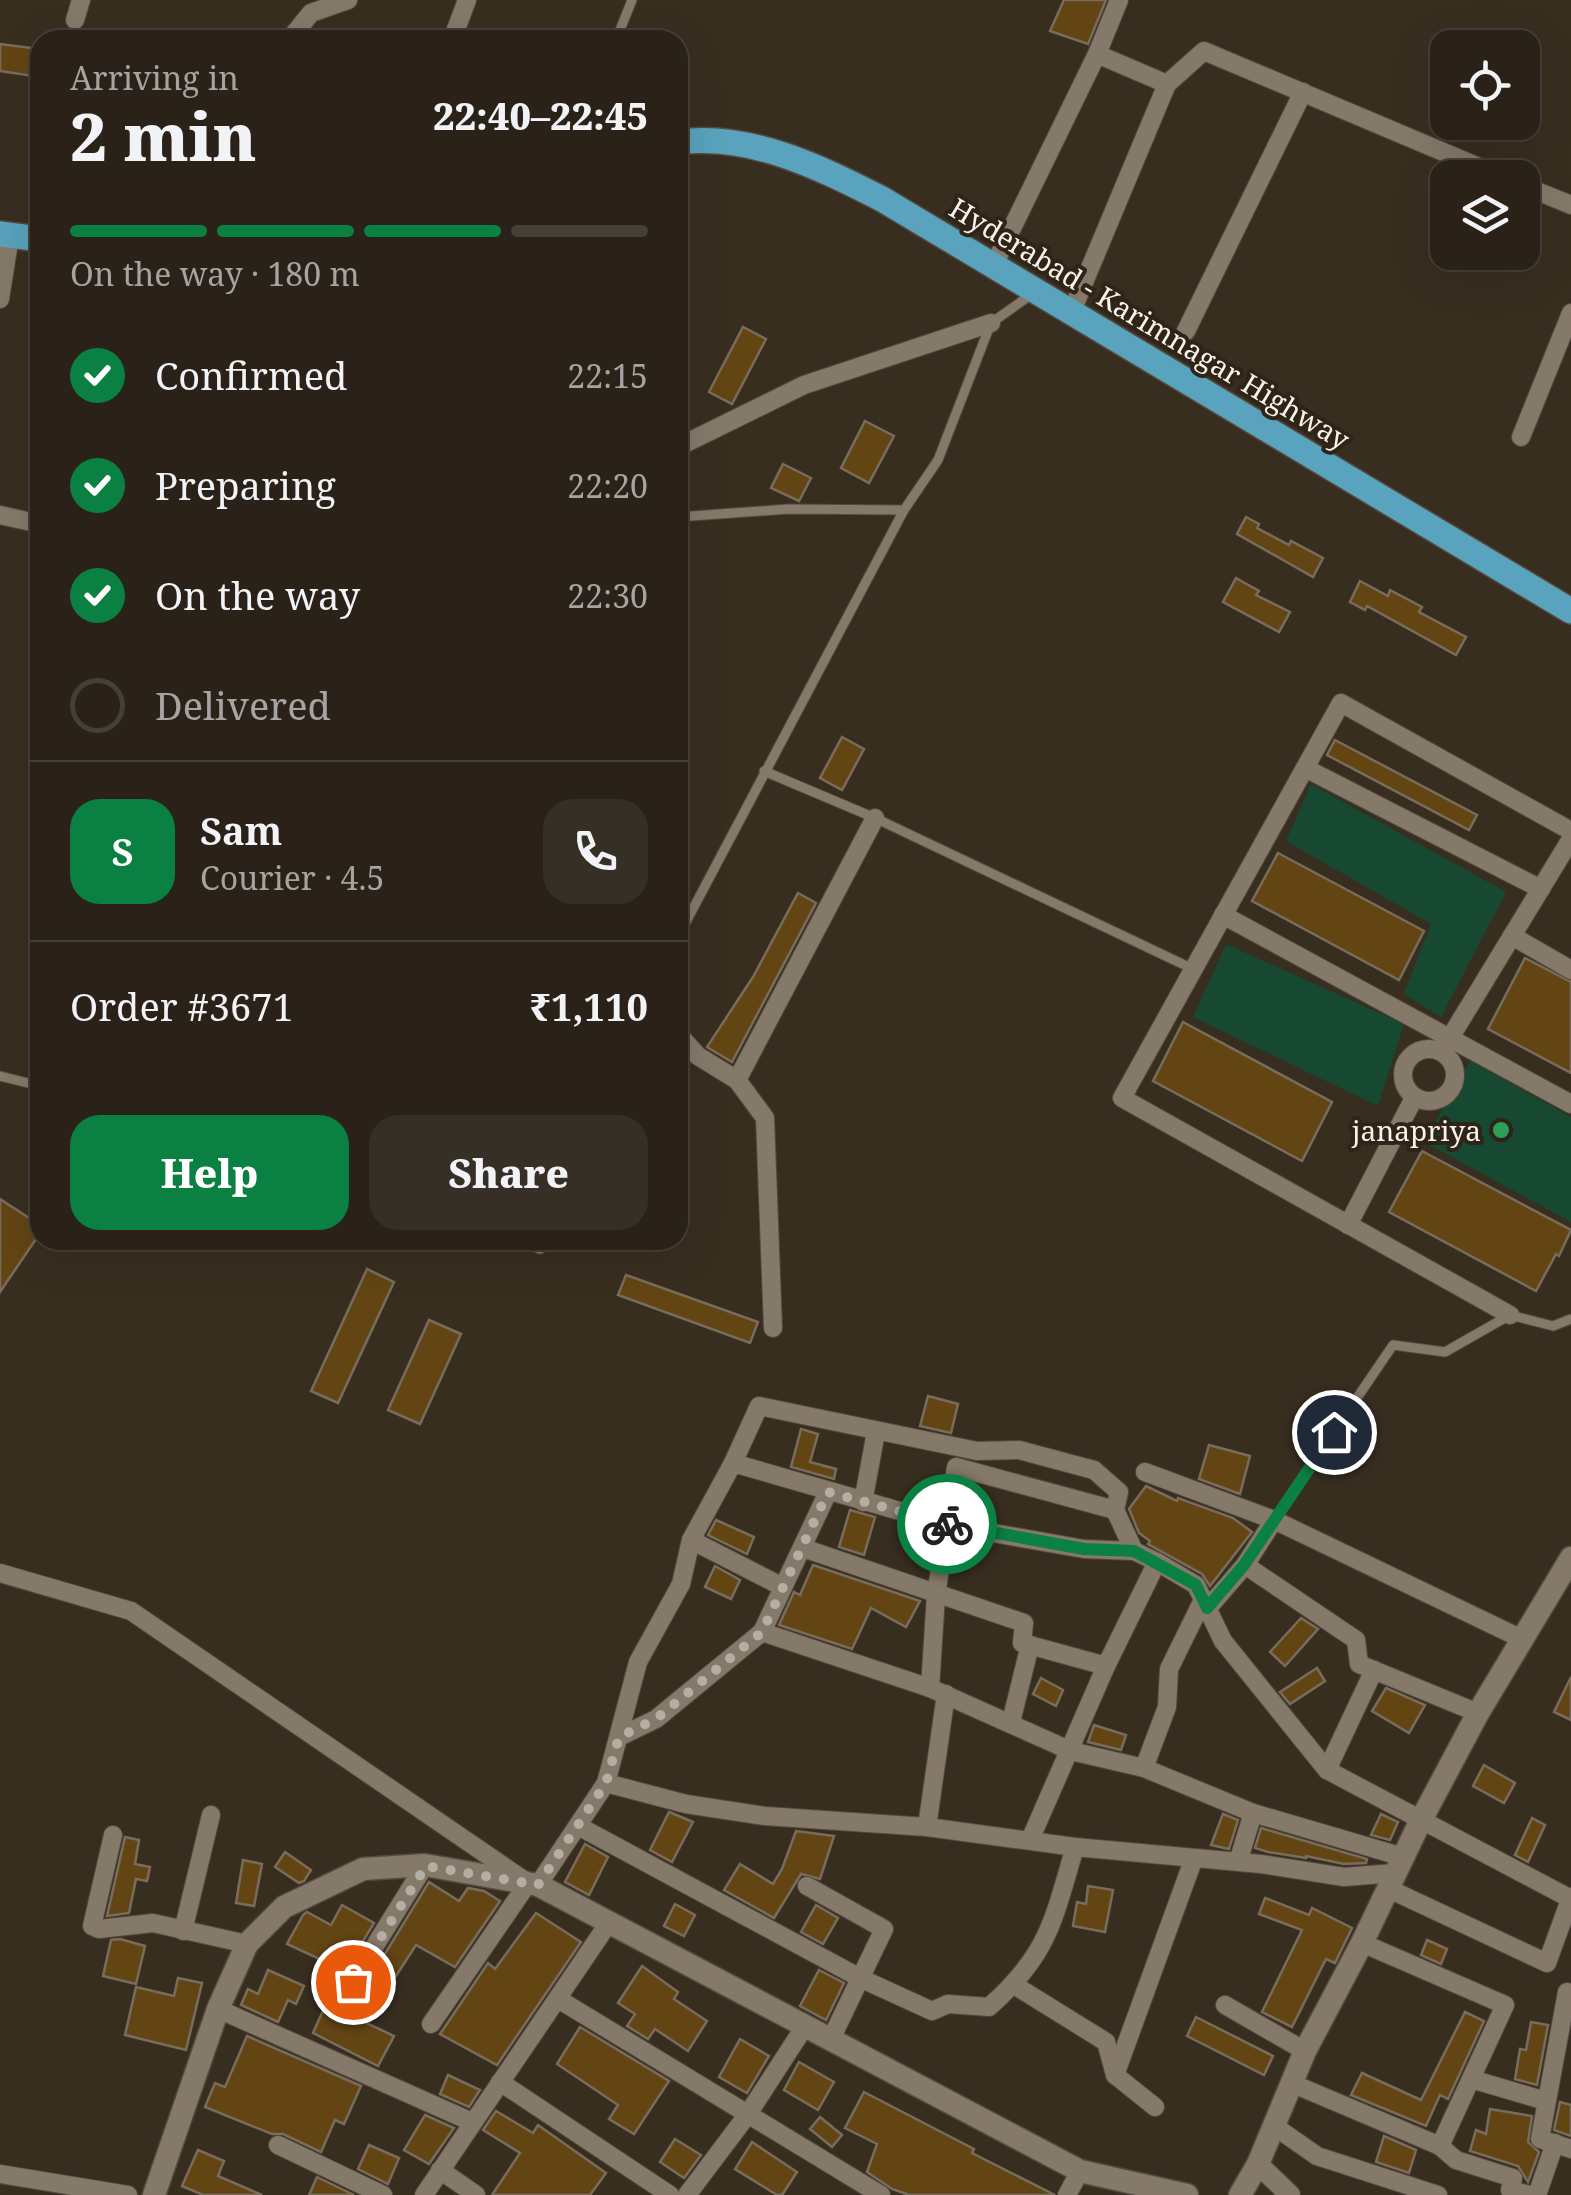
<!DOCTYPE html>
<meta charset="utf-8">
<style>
body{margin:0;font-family:"Noto Serif",serif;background:#362f25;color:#f1f3f6;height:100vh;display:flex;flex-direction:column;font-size:38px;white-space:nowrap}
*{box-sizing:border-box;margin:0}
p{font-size:32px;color:#a5a4a2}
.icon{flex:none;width:55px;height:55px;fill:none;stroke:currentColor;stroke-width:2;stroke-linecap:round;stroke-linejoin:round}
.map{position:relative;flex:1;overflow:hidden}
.side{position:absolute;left:30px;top:30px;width:658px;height:1220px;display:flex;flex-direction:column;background:#2a2218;border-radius:30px;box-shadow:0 10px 40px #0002,0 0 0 2px #463f37}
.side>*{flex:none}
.fabs{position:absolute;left:1430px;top:30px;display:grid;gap:20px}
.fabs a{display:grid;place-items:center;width:110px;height:110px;border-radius:20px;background:#2a2218;box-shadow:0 10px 40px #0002,0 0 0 2px #463f37;font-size:50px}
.pin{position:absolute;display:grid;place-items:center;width:85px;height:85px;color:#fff;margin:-42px;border:5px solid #fff;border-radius:50%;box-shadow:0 2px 10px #0007}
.courier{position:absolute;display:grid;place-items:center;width:100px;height:100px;margin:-50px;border:8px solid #0b8043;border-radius:50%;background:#fff;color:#222;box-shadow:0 2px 12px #0007}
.overview em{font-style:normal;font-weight:800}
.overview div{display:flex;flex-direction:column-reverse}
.overview{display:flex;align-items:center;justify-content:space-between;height:170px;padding:0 40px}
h1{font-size:65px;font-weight:800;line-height:75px}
.bar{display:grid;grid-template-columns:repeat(4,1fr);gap:15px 10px;align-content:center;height:120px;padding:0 40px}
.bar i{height:12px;border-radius:8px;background:#463f37}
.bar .selected{background:#0b8043}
.bar p{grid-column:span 4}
.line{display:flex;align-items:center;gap:25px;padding:0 40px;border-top:2px solid #463f37}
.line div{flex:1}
.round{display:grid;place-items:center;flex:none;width:105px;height:105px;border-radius:30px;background:#362f25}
ol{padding:0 40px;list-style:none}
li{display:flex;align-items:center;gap:30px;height:110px}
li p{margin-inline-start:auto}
li .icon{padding:10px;border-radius:50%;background:#0b8043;color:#fff;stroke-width:4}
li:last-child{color:#a5a4a2}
li i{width:55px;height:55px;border:5px solid #463f37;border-radius:50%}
.cta{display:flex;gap:20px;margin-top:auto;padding:20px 40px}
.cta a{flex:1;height:115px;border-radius:30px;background:#0b8043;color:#fff;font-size:40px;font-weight:800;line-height:115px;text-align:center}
.cta a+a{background:#362f25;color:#f1f3f6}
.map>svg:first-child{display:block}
</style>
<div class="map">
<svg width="1571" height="2195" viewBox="0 0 1571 2195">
<rect width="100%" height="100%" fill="#382e20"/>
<g fill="#174831">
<polygon points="1311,784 1506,892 1441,1017 1404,994 1431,924 1286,841"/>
<polygon points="1226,944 1404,1024 1378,1106 1193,1017"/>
<polygon points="1470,1061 1571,1117 1571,1222 1424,1142"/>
</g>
<g fill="#634514" stroke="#786c5d" stroke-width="2.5">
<polygon points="1064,0 1106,0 1088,44 1050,31"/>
<polygon points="0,44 40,49 40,77 0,71"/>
<polygon points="743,327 766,339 732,404 709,392"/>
<polygon points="865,421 894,436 869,483 841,468"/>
<polygon points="783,464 811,478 799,501 771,488"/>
<polygon points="1246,517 1259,524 1257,528 1289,545 1291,541 1323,558 1313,577 1237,534"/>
<polygon points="1236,578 1259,591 1256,595 1290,612 1279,632 1223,602"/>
<polygon points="1360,581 1388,596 1390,590 1422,607 1419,612 1466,637 1456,655 1367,606 1365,610 1350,602"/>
<polygon points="842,737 864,749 842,790 820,778"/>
<polygon points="1335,740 1477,815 1469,830 1327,755"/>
<polygon points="1278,853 1424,931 1399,980 1252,901"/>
<polygon points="798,893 816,903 732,1062 707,1047 753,977"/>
<polygon points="1525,958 1571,982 1571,1073 1488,1029"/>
<polygon points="1183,1022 1332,1102 1302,1161 1153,1081"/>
<polygon points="1422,1151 1571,1230 1559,1256 1556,1254 1536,1291 1389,1212"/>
<polygon points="0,1199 40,1225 40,1233 0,1292"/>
<polygon points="367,1269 394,1282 338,1403 311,1391"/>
<polygon points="626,1275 758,1322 750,1343 618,1295"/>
<polygon points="429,1320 461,1334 420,1424 388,1410"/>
<polygon points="928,1396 958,1404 951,1433 920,1426"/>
<polygon points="801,1429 818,1434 810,1462 836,1469 834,1479 791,1467"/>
<polygon points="1209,1445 1250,1456 1240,1494 1199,1479"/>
<polygon points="1146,1486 1177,1501 1178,1498 1233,1518 1252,1532 1210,1586 1202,1574 1148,1544 1150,1541 1139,1533 1129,1509"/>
<polygon points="850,1510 875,1517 864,1555 839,1547"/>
<polygon points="716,1520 754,1537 747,1554 708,1535"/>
<polygon points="813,1565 917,1600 920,1601 906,1627 871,1608 852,1649 779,1625 794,1592 800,1595"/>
<polygon points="715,1566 740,1580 731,1599 705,1587"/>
<polygon points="1301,1618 1318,1629 1285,1666 1270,1652"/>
<polygon points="1317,1668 1325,1681 1290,1704 1280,1692"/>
<polygon points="1571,1677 1571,1720 1554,1712"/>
<polygon points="1041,1678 1063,1690 1056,1706 1033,1694"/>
<polygon points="1386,1688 1425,1705 1409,1733 1372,1711"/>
<polygon points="1094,1725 1126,1735 1121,1750 1088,1742"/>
<polygon points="1484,1765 1515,1783 1504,1803 1473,1786"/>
<polygon points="669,1812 693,1822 672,1862 650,1850"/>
<polygon points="1223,1814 1238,1820 1229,1849 1211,1845"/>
<polygon points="1381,1814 1398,1822 1390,1840 1371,1835"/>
<polygon points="1532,1818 1545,1825 1528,1862 1515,1855"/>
<polygon points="1261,1828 1367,1859 1366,1863 1344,1864 1306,1856 1306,1858 1268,1852 1255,1848"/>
<polygon points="796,1831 834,1836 820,1879 801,1874 774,1918 724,1890 740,1864 773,1884 782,1869"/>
<polygon points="125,1837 139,1840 135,1864 150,1867 147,1881 136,1879 129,1913 107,1916"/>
<polygon points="585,1844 608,1857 589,1895 565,1882"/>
<polygon points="285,1852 311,1870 304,1881 299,1883 275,1867"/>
<polygon points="243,1860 262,1864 254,1906 236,1903"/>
<polygon points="429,1882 459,1901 468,1888 484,1891 500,1901 455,1967 416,1945 396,1976 378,1965"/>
<polygon points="1088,1886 1113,1890 1105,1932 1073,1926 1077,1902 1086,1904"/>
<polygon points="1265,1898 1309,1915 1312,1908 1352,1928 1335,1963 1326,1959 1292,2027 1262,2012 1302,1930 1259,1914"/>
<polygon points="675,1904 695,1915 684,1936 664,1926"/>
<polygon points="342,1905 374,1923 345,1971 287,1944 303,1915 307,1912 331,1925"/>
<polygon points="816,1905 838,1918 823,1944 801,1932"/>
<polygon points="536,1913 581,1942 497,2065 440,2034 488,1963 495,1969"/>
<polygon points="120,1939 145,1946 136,1984 103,1976 111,1940"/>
<polygon points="1427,1940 1447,1949 1441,1964 1421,1955"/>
<polygon points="642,1966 678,1992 674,1999 707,2021 688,2051 655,2029 648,2039 627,2026 635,2014 618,2003"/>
<polygon points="268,1970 304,1986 296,2004 288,2000 278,2022 241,2005 248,1989 258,1994"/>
<polygon points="819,1970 844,1983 826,2020 800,2006"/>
<polygon points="178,1978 202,1983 186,2050 125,2035 136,1987 174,1996"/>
<polygon points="326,2004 394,2036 378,2066 313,2033"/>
<polygon points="1465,2012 1484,2021 1448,2099 1440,2095 1426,2126 1351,2095 1362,2073 1421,2100"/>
<polygon points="1196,2017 1273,2056 1264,2075 1187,2036"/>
<polygon points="1531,2022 1548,2025 1537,2085 1515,2079 1520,2049 1526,2050"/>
<polygon points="580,2027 669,2081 634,2134 609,2119 618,2105 557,2064"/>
<polygon points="247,2036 361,2086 344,2124 335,2120 321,2152 283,2134 272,2134 205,2107 215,2083 225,2087"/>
<polygon points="740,2039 769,2056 747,2093 719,2077"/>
<polygon points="799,2062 834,2082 818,2110 784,2090"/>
<polygon points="448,2075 480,2090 469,2107 440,2094"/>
<polygon points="864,2092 974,2149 972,2153 1055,2195 909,2195 892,2189 867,2172 877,2144 845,2128"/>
<polygon points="1560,2102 1571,2105 1571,2136 1554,2130"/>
<polygon points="1490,2109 1532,2116 1528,2142 1539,2152 1528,2182 1518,2166 1470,2151 1476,2130 1486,2134"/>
<polygon points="496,2111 533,2133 538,2125 606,2173 590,2195 492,2195 520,2153 483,2130"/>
<polygon points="425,2115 454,2128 429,2164 404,2150"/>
<polygon points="820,2117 842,2135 832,2147 810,2129"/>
<polygon points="1384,2136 1416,2150 1409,2173 1376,2162"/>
<polygon points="675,2139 701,2155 684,2178 660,2162"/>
<polygon points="752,2142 797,2172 782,2195 777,2195 735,2169"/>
<polygon points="369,2145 399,2158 388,2184 358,2169"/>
<polygon points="198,2150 224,2161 218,2176 262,2195 203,2195 182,2186"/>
<polygon points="317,2177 354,2195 309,2195"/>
</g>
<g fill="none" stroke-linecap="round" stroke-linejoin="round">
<defs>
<g id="service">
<polyline points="616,40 632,0"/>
<polyline points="678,517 788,509 904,510 938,460 991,323 1032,294"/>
<polyline points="764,771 875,818 1193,969"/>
<polyline points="678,937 904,510"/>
<polyline points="0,1076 40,1086"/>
<polyline points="512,1240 540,1249 554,1240"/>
<polyline points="1274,1520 1393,1345 1445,1352 1510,1315 1553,1326 1571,1319"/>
</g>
<g id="minor">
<polyline points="75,20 81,0"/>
<polyline points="289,40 311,13 348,0"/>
<polyline points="452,40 467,0"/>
<polyline points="1097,54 1167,84"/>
<polyline points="1522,185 1571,205"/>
<polyline points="994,265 1097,54 1119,0"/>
<polyline points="0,299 10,236"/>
<polyline points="1072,311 1167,84 1204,51 1505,178"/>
<polyline points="1186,331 1303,92"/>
<polyline points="1521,437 1571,313"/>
<polyline points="678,447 804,385 991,323"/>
<polyline points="0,515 40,524"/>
<polyline points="1305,768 1541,889"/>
<polyline points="1223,915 1571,1104"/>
<polyline points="1512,936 1571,970"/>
<polyline points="678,1034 698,1056 737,1080 875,818"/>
<circle cx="1429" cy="1075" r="26"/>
<polyline points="1442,1051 1571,839"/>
<polyline points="737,1080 765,1118 773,1328"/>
<polyline points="1348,1225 1414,1098"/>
<polyline points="1510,1315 1122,1098 1341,703 1571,831"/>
<polyline points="733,1463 948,1525 1084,1549 1134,1551 1157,1562 1196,1585 1223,1641 1327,1770 1571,1899"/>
<polyline points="1145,1472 1274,1520 1522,1639"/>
<polyline points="828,1492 762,1632 930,1688 1071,1751 1144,1768 1253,1813 1403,1857"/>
<polyline points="863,1502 876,1432"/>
<polyline points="691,1540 783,1587"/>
<polyline points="803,1548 1024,1623 1022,1643 1106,1666"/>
<polyline points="1245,1565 1356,1640 1359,1664 1478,1713"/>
<polyline points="0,1573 131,1611 528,1883 431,2024"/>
<polyline points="1207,1609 1245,1565 1274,1520"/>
<polyline points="930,1688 936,1595 956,1467 1115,1510"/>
<polyline points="1011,1722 1030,1645"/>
<polyline points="619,1737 656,1719 762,1632"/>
<polyline points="1144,1768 1167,1707 1169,1669 1203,1600"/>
<polyline points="1327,1770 1374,1670"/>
<polyline points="606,1783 686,1804 765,1816 927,1827 1075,1847 1261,1864 1344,1877 1395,1873"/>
<path d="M 580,1827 L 862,1979 L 932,2011 L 948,2004 L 989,2007 C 1049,1954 1053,1921 1075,1847"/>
<polyline points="927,1827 946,1694"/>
<polyline points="113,1835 92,1926 99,1929 153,1923 247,1944"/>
<polyline points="1030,1840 1106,1666 1157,1562"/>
<polyline points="1238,1862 1253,1813"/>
<polyline points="538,1885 606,1783 638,1662 681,1584 691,1540 733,1463 759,1406 977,1451 1019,1450 1094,1470 1119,1492 1115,1510 1134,1551"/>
<polyline points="807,1886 884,1929 831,2039"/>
<polyline points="1389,1889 1547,1963 1571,1897"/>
<polyline points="183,1931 211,1815"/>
<polyline points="353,1981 425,1865"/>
<polyline points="1014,1985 1106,2042 1115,2075 1155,2107"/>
<polyline points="1571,1994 1567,1992 1540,2139 1571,2149"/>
<polyline points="558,1999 881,2195"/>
<polyline points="1225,2005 1305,2051"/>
<polyline points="218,2009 472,2122"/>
<polyline points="1115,2075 1194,1858"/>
<polyline points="1471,2079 1546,2101"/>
<polyline points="500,2082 670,2195"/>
<polyline points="1291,2083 1440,2146 1505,2005 1362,1943"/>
<polyline points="1274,2126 1317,2156 1438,2195"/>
<polyline points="278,2145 383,2195"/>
<polyline points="1440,2146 1456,2160 1513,2178 1510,2190 1530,2195"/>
<polyline points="440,2170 476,2195"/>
<polyline points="0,2174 128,2195"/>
<polyline points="424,2195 610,1921"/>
<polyline points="687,2195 748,2114 805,2026"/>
<polyline points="1067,2195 1080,2171"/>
<polyline points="1537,2195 1555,2143"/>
</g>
<polyline id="tertiary" points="1258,2164 1290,2195"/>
<g id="secondary">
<polyline points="154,2195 218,2009 247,1944 284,1907 363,1869 425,1865 538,1885 1080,2171 1187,2195"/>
<polyline points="1240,2195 1258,2164 1305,2051 1362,1943 1420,1822 1478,1713 1571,1558"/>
</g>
<g id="primary">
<path d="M 678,142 C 751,133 819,167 882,199 L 1571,611"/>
<polyline points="0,234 40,239"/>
</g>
</defs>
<use href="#service" stroke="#544b3f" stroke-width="11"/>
<use href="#minor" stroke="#544b3f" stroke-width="20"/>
<use href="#tertiary" stroke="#544b3f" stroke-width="22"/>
<use href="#secondary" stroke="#544b3f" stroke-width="25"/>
<use href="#primary" stroke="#544b3f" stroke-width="28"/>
<use href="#service" stroke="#857a6a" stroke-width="9"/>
<use href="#minor" stroke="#857a6a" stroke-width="18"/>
<use href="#tertiary" stroke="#857a6a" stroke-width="20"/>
<use href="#secondary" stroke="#857a6a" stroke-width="22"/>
<use href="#primary" stroke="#59a3be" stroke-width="25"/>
</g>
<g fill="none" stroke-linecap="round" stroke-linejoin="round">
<polyline stroke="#b6aea4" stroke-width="10" stroke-dasharray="0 18" points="353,1982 426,1866 538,1885 606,1783 619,1737 656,1719 762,1632 828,1492 947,1524"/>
<polyline stroke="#0b8043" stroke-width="12" points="947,1524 1084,1549 1134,1551 1196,1585 1207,1608 1244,1565 1334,1432"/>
</g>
<circle fill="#2e9e5b" stroke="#2e2417" stroke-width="4" cx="1501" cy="1130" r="10"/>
<g text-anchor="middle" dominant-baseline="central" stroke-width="8" stroke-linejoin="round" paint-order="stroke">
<g font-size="28" fill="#faf3eb" stroke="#2e2417">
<text transform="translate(1150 323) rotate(31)">Hyderabad - Karimnagar Highway</text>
</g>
<g font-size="28" fill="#faf3eb" stroke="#2e2417" text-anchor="end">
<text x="1481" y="1130">janapriya</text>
</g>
</g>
</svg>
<div class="fabs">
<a><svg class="icon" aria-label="locate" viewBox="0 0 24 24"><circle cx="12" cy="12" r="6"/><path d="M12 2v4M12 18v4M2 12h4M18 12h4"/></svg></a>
<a><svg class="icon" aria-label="layers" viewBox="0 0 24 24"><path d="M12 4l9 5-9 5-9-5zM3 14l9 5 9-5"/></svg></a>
</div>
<div class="pin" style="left:353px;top:1982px;background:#ea580c"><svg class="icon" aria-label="bag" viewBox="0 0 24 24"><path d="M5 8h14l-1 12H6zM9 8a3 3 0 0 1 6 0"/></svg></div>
<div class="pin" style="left:1334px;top:1432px;background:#1f2937"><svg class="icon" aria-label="home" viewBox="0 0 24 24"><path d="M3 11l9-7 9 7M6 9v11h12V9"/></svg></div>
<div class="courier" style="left:947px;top:1524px"><svg class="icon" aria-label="bike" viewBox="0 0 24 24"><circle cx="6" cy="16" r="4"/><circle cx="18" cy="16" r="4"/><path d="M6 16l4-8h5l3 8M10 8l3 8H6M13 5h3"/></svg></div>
<section class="side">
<div class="overview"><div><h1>2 min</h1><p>Arriving in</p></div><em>22:40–22:45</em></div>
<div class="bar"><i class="selected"></i><i class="selected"></i><i class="selected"></i><i></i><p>On the way · 180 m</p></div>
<ol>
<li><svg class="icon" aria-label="check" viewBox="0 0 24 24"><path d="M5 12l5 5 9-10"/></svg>Confirmed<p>22:15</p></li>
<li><svg class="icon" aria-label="check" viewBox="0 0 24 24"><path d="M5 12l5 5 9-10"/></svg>Preparing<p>22:20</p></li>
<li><svg class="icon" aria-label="check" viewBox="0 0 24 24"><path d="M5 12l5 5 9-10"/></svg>On the way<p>22:30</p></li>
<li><i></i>Delivered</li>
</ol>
<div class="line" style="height:180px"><b class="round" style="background:#0b8043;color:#fff">S</b><div><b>Sam</b><p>Courier · 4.5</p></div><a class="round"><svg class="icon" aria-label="phone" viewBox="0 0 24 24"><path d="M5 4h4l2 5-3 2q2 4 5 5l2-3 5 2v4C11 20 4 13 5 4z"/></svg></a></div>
<div class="line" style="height:130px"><div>Order #3671</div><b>₹1,110</b></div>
<div class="cta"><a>Help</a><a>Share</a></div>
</section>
</div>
